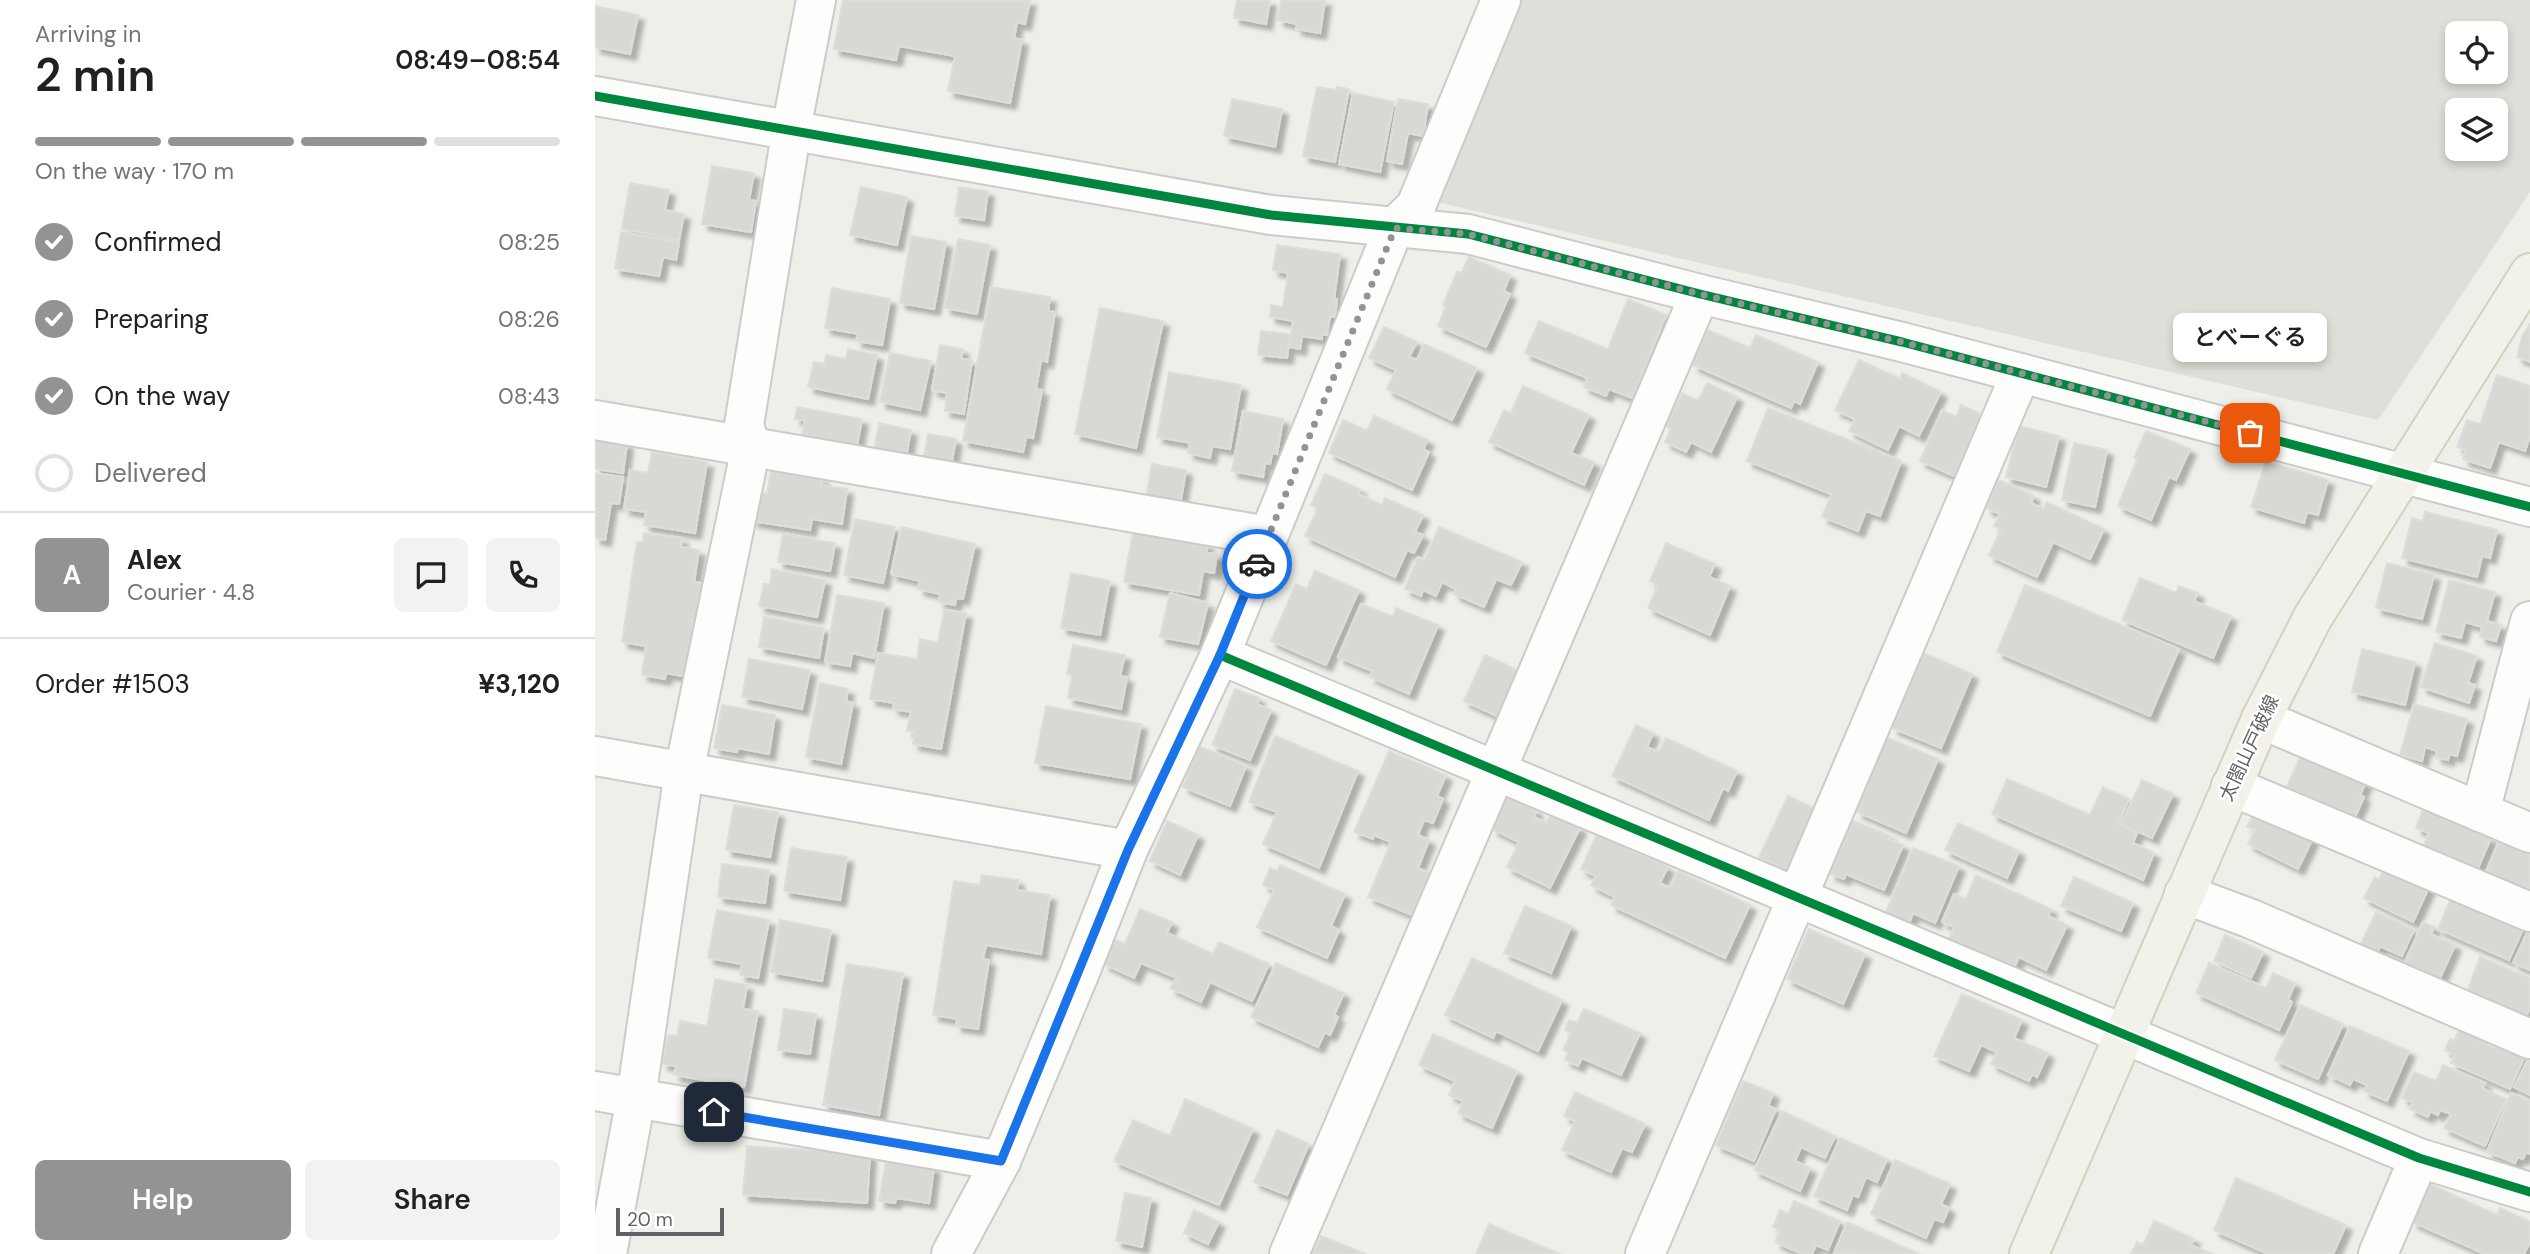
<!DOCTYPE html>
<meta charset="utf-8">
<style>
body{margin:0;font-family:"DM Sans","Noto Sans JP",sans-serif;background:#f2f2f2;color:#202124;height:100vh;display:flex;flex-direction:column;font-size:26px;white-space:nowrap}
*{box-sizing:border-box;margin:0}
p{font-size:23px;color:#757577}
.icon{flex:none;width:38px;height:38px;fill:none;stroke:currentColor;stroke-width:2;stroke-linecap:round;stroke-linejoin:round}
.map{position:relative;flex:1;overflow:hidden}
.drawer{display:flex;flex-direction:column;background:#fff;width:595px}
.drawer>*{flex:none}
.controls{position:absolute;left:1850px;top:21px;display:grid;gap:14px}
.controls a{display:grid;place-items:center;width:63px;height:63px;border-radius:10px;background:#fff;box-shadow:0 4px 10px #0003;font-size:35px}
.scale{position:absolute;left:21px;bottom:18px;width:108px;box-sizing:border-box;padding-left:7px;border:4px solid #606267;border-top:0;font-size:19px;line-height:24px;white-space:nowrap;color:#606267;-webkit-text-stroke:5px #fff;paint-order:stroke}
.pin{position:absolute;display:grid;place-items:center;width:60px;height:60px;color:#fff;margin:-30px;border-radius:14px;box-shadow:0 4px 10px #0006}
.courier{position:absolute;display:grid;place-items:center;width:70px;height:70px;margin:-35px;border:5px solid #1a73e8;border-radius:50%;background:#fff;color:#222;box-shadow:0 2px 9px #0007}
.bubble{position:absolute;height:49px;border-radius:10px;background:#fff;box-shadow:0 4px 10px #0003;font-size:23px;font-weight:600;line-height:49px;text-align:center}
.summary em{font-style:normal;font-weight:600}
.summary div{display:flex;flex-direction:column-reverse}
.summary{display:flex;align-items:center;justify-content:space-between;height:119px;padding:0 35px}
h1{font-size:46px;font-weight:600;line-height:52px}
.bar{display:grid;grid-template-columns:repeat(4,1fr);gap:10px 7px;align-content:center;height:84px;padding:0 35px}
.bar i{height:9px;border-radius:5px;background:#e0e0e0}
.bar .selected{background:#929395}
.bar p{grid-column:span 4}
.line{display:flex;align-items:center;gap:18px;padding:0 35px;border-top:2px solid #e0e0e0}
.line div{flex:1}
.round{display:grid;place-items:center;flex:none;width:74px;height:74px;border-radius:10px;background:#f2f2f2}
ol{padding:0 35px;list-style:none}
li{display:flex;align-items:center;gap:21px;height:77px}
li p{margin-inline-start:auto}
li .icon{padding:7px;border-radius:50%;background:#929395;color:#fff;stroke-width:4}
li:last-child{color:#757577}
li i{width:38px;height:38px;border:4px solid #e0e0e0;border-radius:50%}
.action{display:flex;gap:14px;margin-top:auto;padding:14px 35px}
.action a{flex:1;height:80px;border-radius:10px;background:#929395;color:#fff;font-size:28px;font-weight:600;line-height:80px;text-align:center}
.action a+a{background:#f2f2f2;color:#202124}
main{display:flex;flex:1;min-height:0}
.map>svg:first-child{display:block}
</style>
<main>
<section class="drawer">
<div class="summary"><div><h1>2 min</h1><p>Arriving in</p></div><em>08:49–08:54</em></div>
<div class="bar"><i class="selected"></i><i class="selected"></i><i class="selected"></i><i></i><p>On the way · 170 m</p></div>
<ol>
<li><svg class="icon" aria-label="check" viewBox="0 0 24 24"><path d="M5 12l5 5 9-10"/></svg>Confirmed<p>08:25</p></li>
<li><svg class="icon" aria-label="check" viewBox="0 0 24 24"><path d="M5 12l5 5 9-10"/></svg>Preparing<p>08:26</p></li>
<li><svg class="icon" aria-label="check" viewBox="0 0 24 24"><path d="M5 12l5 5 9-10"/></svg>On the way<p>08:43</p></li>
<li><i></i>Delivered</li>
</ol>
<div class="line" style="height:126px"><b class="round" style="background:#929395;color:#fff">A</b><div><b>Alex</b><p>Courier · 4.8</p></div><a class="round"><svg class="icon" aria-label="chat" viewBox="0 0 24 24"><path d="M4 5h16v11H9l-5 4z"/></svg></a><a class="round"><svg class="icon" aria-label="phone" viewBox="0 0 24 24"><path d="M5 4h4l2 5-3 2q2 4 5 5l2-3 5 2v4C11 20 4 13 5 4z"/></svg></a></div>
<div class="line" style="height:91px"><div>Order #1503</div><b>¥3,120</b></div>
<div class="action"><a>Help</a><a>Share</a></div>
</section>
<div class="map">
<svg width="1935" height="1254" viewBox="0 0 1935 1254">
<defs>
<filter id="shadow"><feDropShadow dx="6" dy="6" stdDeviation="2" flood-color="#0004"/></filter>
</defs>
<rect width="100%" height="100%" fill="#efefea"/>
<path fill="#dfded9" fill-rule="evenodd" d="M 922,0 L 1935,0 L 1935,192 L 1783,420 L 837,201 ZM 1862,33 L 1900,33 L 1900,72 L 1862,72 ZM 1862,110 L 1900,110 L 1900,149 L 1862,149 Z"/>
<g fill="#d9d8d5" stroke="#deddda" stroke-width="2" filter="url(#shadow)">
<polygon points="248,0 435,0 430,24 422,22 419,38 427,40 415,103 353,91 360,56 304,46 301,60 239,49"/>
<polygon points="642,0 675,0 671,24 639,18"/>
<polygon points="686,0 730,0 725,33 701,29 702,24 683,20"/>
<polygon points="0,6 43,15 35,54 0,47"/>
<polygon points="722,87 741,90 742,87 754,89 740,162 708,156"/>
<polygon points="758,93 799,102 785,172 744,164"/>
<polygon points="637,99 687,109 680,147 629,136"/>
<polygon points="803,99 833,104 828,136 813,133 807,164 792,161"/>
<polygon points="117,166 159,173 154,200 161,201 156,232 107,224"/>
<polygon points="35,183 74,190 70,210 89,214 84,240 27,229"/>
<polygon points="266,187 312,197 302,245 255,235"/>
<polygon points="364,187 393,191 389,220 360,216"/>
<polygon points="26,232 84,242 81,260 68,257 64,276 20,269"/>
<polygon points="316,236 351,242 339,309 305,303"/>
<polygon points="363,239 395,245 382,314 350,308"/>
<polygon points="682,245 745,254 739,299 742,299 740,317 735,316 732,335 727,334 727,339 707,336 705,349 694,347 698,321 675,317 676,305 688,307 693,273 678,270"/>
<polygon points="874,257 915,275 909,291 915,294 891,347 843,326 851,306 848,305 862,272 866,273"/>
<polygon points="396,287 455,297 453,311 460,312 452,362 446,360 441,389 447,390 438,438 431,437 428,452 368,441"/>
<polygon points="237,288 295,299 287,345 261,341 263,334 230,328"/>
<polygon points="1033,299 1071,315 1037,398 1014,389 1011,396 989,387 992,378 930,353 944,321 1013,349"/>
<polygon points="505,308 568,321 541,448 480,434"/>
<polygon points="1935,324 1935,362 1922,357 1927,337"/>
<polygon points="789,327 822,342 814,357 822,360 829,344 882,368 857,420 792,389 801,370 774,358"/>
<polygon points="1113,330 1155,348 1161,335 1223,362 1205,404 1199,401 1196,408 1098,365"/>
<polygon points="666,331 695,334 692,358 663,355"/>
<polygon points="345,345 368,349 366,359 377,360 369,414 350,411 352,393 337,390"/>
<polygon points="253,349 282,355 273,399 213,387 219,362 229,364 231,355 251,359"/>
<polygon points="295,353 336,361 325,410 285,402"/>
<polygon points="1264,360 1305,379 1307,373 1346,392 1324,436 1304,426 1293,450 1254,431 1260,419 1240,410"/>
<polygon points="574,372 646,385 635,449 617,446 615,458 593,453 595,443 562,437"/>
<polygon points="1902,375 1935,386 1935,436 1930,451 1904,442 1895,468 1868,459 1871,450 1862,447 1872,420 1885,424"/>
<polygon points="1112,383 1142,397 1116,452 1096,442 1091,452 1070,442 1076,429 1071,426 1087,393 1103,401"/>
<polygon points="928,386 994,415 976,453 999,462 989,485 894,442 909,410 916,413"/>
<polygon points="1366,405 1386,414 1359,476 1325,461 1347,410 1361,417"/>
<polygon points="202,407 267,419 261,450 234,444 235,440 207,434 210,420 200,419"/>
<polygon points="1173,408 1306,461 1285,516 1271,511 1263,531 1227,517 1236,494 1152,461"/>
<polygon points="648,411 688,419 682,454 677,453 675,464 670,463 668,477 637,471"/>
<polygon points="779,416 833,440 828,449 834,452 817,490 734,453 748,420 772,431"/>
<polygon points="284,423 316,430 311,457 279,450"/>
<polygon points="1424,426 1464,436 1451,487 1411,477"/>
<polygon points="1551,431 1595,449 1581,480 1574,477 1556,520 1523,506 1542,459 1539,458"/>
<polygon points="333,434 361,439 356,466 328,461"/>
<polygon points="0,438 32,443 28,473 0,469"/>
<polygon points="1479,443 1512,450 1500,507 1467,500"/>
<polygon points="57,452 112,462 100,533 49,525 51,512 29,509 35,470 53,473"/>
<polygon points="1671,461 1733,480 1723,515 1712,512 1709,523 1656,507"/>
<polygon points="557,464 591,470 585,505 551,498"/>
<polygon points="176,470 227,478 226,485 252,489 247,524 217,519 215,530 157,521 162,492 172,494"/>
<polygon points="0,473 28,477 24,504 16,503 10,540 0,538"/>
<polygon points="730,474 765,489 763,494 787,505 790,498 828,515 820,532 828,535 819,553 812,550 800,577 710,536 723,508 716,505"/>
<polygon points="1404,480 1439,496 1436,503 1449,509 1452,502 1509,529 1495,559 1458,542 1442,577 1394,555 1406,529 1399,526 1405,514 1391,508"/>
<polygon points="1830,512 1902,530 1895,558 1887,556 1882,577 1807,558 1817,518 1828,521"/>
<polygon points="260,519 300,527 288,583 249,575"/>
<polygon points="306,527 380,544 368,599 361,598 360,605 344,602 345,594 323,589 325,581 296,574"/>
<polygon points="844,527 927,562 916,585 901,579 889,607 859,594 861,589 847,582 841,596 828,590 826,596 810,589 823,557 830,560"/>
<polygon points="538,532 613,544 611,553 622,554 619,573 608,571 604,595 529,582"/>
<polygon points="49,533 87,538 86,547 104,550 99,582 107,583 93,677 71,673 70,679 47,675 51,646 27,642 42,542 48,542"/>
<polygon points="188,534 240,543 235,571 183,562"/>
<polygon points="1071,543 1120,564 1114,577 1135,586 1115,635 1053,608 1063,585 1055,581"/>
<polygon points="1792,563 1839,575 1827,619 1781,608"/>
<polygon points="177,569 230,580 222,617 164,606 169,584 175,585"/>
<polygon points="720,571 764,590 731,665 676,641 701,584 712,589"/>
<polygon points="476,573 515,581 505,635 466,628"/>
<polygon points="1545,578 1581,593 1584,586 1603,593 1599,601 1636,616 1618,658 1527,620"/>
<polygon points="1854,580 1900,592 1892,621 1906,625 1901,641 1885,637 1887,627 1870,622 1866,638 1841,632"/>
<polygon points="1430,585 1584,649 1555,716 1402,652"/>
<polygon points="575,593 613,603 603,644 565,637"/>
<polygon points="242,595 289,603 279,658 257,653 255,666 230,662"/>
<polygon points="766,604 798,617 801,608 843,625 814,694 775,677 777,671 743,657"/>
<polygon points="349,610 371,613 346,749 318,744 320,732 312,731 316,712 298,709 299,703 275,699 283,653 322,659 325,639 343,643"/>
<polygon points="169,617 229,628 224,658 164,647"/>
<polygon points="1840,643 1882,656 1873,683 1880,685 1874,703 1826,687"/>
<polygon points="478,645 530,655 525,676 532,677 526,709 473,698 477,675 472,674"/>
<polygon points="1767,649 1820,662 1810,705 1757,692"/>
<polygon points="1328,653 1377,674 1346,748 1297,728"/>
<polygon points="890,655 924,671 902,716 869,701"/>
<polygon points="154,659 215,670 207,709 147,697"/>
<polygon points="225,683 253,689 251,701 258,703 246,764 211,757"/>
<polygon points="640,689 664,698 662,704 676,710 655,760 617,745"/>
<polygon points="1819,704 1872,719 1862,756 1854,754 1853,760 1841,757 1842,751 1830,747 1827,761 1805,755"/>
<polygon points="127,705 180,715 174,754 143,748 142,752 119,748"/>
<polygon points="451,706 546,724 535,779 440,763"/>
<polygon points="1041,725 1058,733 1052,747 1064,752 1071,738 1142,771 1133,791 1128,788 1114,820 1017,776"/>
<polygon points="680,736 763,771 724,868 668,844 682,812 654,802"/>
<polygon points="1291,737 1343,759 1311,833 1262,812"/>
<polygon points="604,746 651,766 635,806 588,787"/>
<polygon points="794,751 851,775 842,796 848,799 838,823 829,820 823,835 834,840 823,868 835,873 817,915 773,897 796,842 779,835 778,839 759,832"/>
<polygon points="1707,753 1771,782 1765,795 1769,797 1758,822 1690,791"/>
<polygon points="1412,779 1495,815 1508,787 1534,799 1523,825 1542,833 1538,843 1559,853 1548,880 1397,814"/>
<polygon points="1547,780 1578,794 1557,838 1526,824"/>
<polygon points="913,796 942,811 939,817 951,823 956,814 985,828 955,888 912,867 924,842 897,829"/>
<polygon points="1193,796 1222,810 1196,873 1164,857"/>
<polygon points="139,805 183,812 175,857 131,850"/>
<polygon points="1661,808 1719,836 1703,869 1653,844 1660,830 1652,827"/>
<polygon points="1828,809 1896,838 1881,873 1827,850 1834,833 1821,828"/>
<polygon points="572,821 603,835 585,875 555,861"/>
<polygon points="1258,821 1295,836 1293,839 1308,845 1289,890 1251,874 1249,879 1235,874"/>
<polygon points="1363,823 1424,851 1412,878 1350,850"/>
<polygon points="1002,834 1073,867 1065,883 1075,888 1083,871 1155,905 1130,958 1016,905 1020,897 996,885 1001,876 986,869"/>
<polygon points="1904,841 1935,854 1935,893 1889,877"/>
<polygon points="196,848 252,857 245,900 189,891"/>
<polygon points="1318,848 1364,866 1340,923 1318,913 1314,924 1290,914"/>
<polygon points="127,864 174,870 170,903 123,897"/>
<polygon points="1791,864 1835,885 1818,922 1769,898 1780,877 1784,880"/>
<polygon points="685,865 750,894 736,926 744,930 732,958 662,927 679,890 668,885 675,868 682,871"/>
<polygon points="387,875 423,880 422,890 455,895 446,954 391,945 388,959 394,960 383,1029 361,1026 362,1019 338,1015 359,881 385,885"/>
<polygon points="1381,875 1456,909 1453,916 1472,925 1451,970 1424,957 1419,968 1354,939 1359,927 1347,922 1359,894 1371,899"/>
<polygon points="1479,877 1538,903 1526,931 1466,906"/>
<polygon points="1857,896 1929,927 1914,960 1843,929"/>
<polygon points="930,906 976,926 956,973 909,953"/>
<polygon points="545,909 577,922 572,933 618,954 624,942 674,964 657,1001 615,982 606,1002 575,988 582,978 546,963 539,978 509,964 520,940 530,944"/>
<polygon points="122,910 174,920 163,978 145,975 147,964 113,958"/>
<polygon points="1781,912 1819,930 1807,956 1785,946 1782,954 1765,946"/>
<polygon points="185,920 236,930 227,981 176,972"/>
<polygon points="1828,922 1839,927 1836,934 1860,945 1842,985 1807,968"/>
<polygon points="1935,926 1935,970 1918,963"/>
<polygon points="1214,929 1270,954 1248,1004 1192,979"/>
<polygon points="1630,935 1668,952 1656,978 1619,961"/>
<polygon points="1885,957 1935,978 1935,1007 1930,1020 1870,997"/>
<polygon points="877,958 967,1000 943,1051 901,1031 898,1038 850,1015"/>
<polygon points="681,963 749,993 739,1015 743,1017 735,1035 730,1032 723,1047 656,1017"/>
<polygon points="1614,963 1671,988 1678,973 1700,983 1693,1000 1697,1002 1684,1030 1601,993"/>
<polygon points="252,964 308,973 284,1115 228,1105"/>
<polygon points="120,979 152,985 148,1009 163,1011 149,1087 79,1075 81,1066 67,1064 73,1035 82,1036 85,1021 112,1026"/>
<polygon points="1367,994 1427,1020 1419,1038 1453,1053 1442,1077 1437,1074 1434,1081 1396,1064 1402,1052 1386,1045 1374,1071 1339,1056"/>
<polygon points="1705,1005 1748,1024 1723,1079 1680,1060"/>
<polygon points="189,1009 221,1014 215,1054 183,1050"/>
<polygon points="989,1009 1045,1033 1026,1075 987,1058 983,1066 970,1060 973,1052 968,1050 976,1033 970,1030 974,1020 982,1023"/>
<polygon points="1755,1026 1814,1051 1792,1101 1769,1091 1772,1085 1758,1079 1755,1085 1733,1075"/>
<polygon points="1865,1028 1886,1029 1881,1040 1900,1048 1905,1036 1933,1049 1915,1089 1856,1063 1860,1055 1850,1050 1855,1039 1859,1041"/>
<polygon points="838,1034 922,1071 897,1128 863,1113 868,1101 854,1095 860,1081 824,1065"/>
<polygon points="1935,1055 1935,1095 1919,1087"/>
<polygon points="1848,1065 1890,1083 1887,1088 1911,1099 1890,1146 1849,1128 1856,1114 1845,1110 1843,1115 1835,1111 1833,1117 1815,1109 1818,1102 1807,1098 1819,1072 1841,1081"/>
<polygon points="1148,1081 1178,1093 1173,1106 1181,1109 1159,1161 1121,1145"/>
<polygon points="980,1092 1050,1124 1037,1152 1027,1148 1016,1172 967,1150 980,1121 969,1116"/>
<polygon points="1916,1093 1935,1101 1935,1154 1931,1152 1928,1159 1923,1157 1920,1163 1892,1152"/>
<polygon points="590,1099 658,1129 624,1205 519,1161 538,1120 575,1136"/>
<polygon points="1187,1111 1240,1136 1230,1158 1206,1147 1200,1161 1215,1168 1205,1191 1159,1170"/>
<polygon points="682,1130 714,1144 692,1195 659,1182"/>
<polygon points="1245,1138 1292,1159 1282,1182 1271,1177 1263,1197 1258,1195 1252,1210 1219,1196"/>
<polygon points="152,1146 275,1154 272,1203 148,1195"/>
<polygon points="291,1159 339,1167 334,1203 301,1198 300,1203 284,1201"/>
<polygon points="1300,1160 1355,1184 1346,1204 1354,1208 1348,1222 1339,1219 1331,1238 1276,1214"/>
<polygon points="1641,1178 1751,1225 1738,1254 1673,1254 1619,1230"/>
<polygon points="1834,1184 1902,1215 1905,1208 1935,1222 1935,1242 1929,1254 1890,1254 1817,1222"/>
<polygon points="530,1193 556,1198 547,1247 521,1241"/>
<polygon points="1199,1201 1245,1221 1233,1250 1221,1245 1217,1254 1207,1254 1180,1242 1186,1230 1178,1227 1185,1210 1193,1214"/>
<polygon points="599,1210 624,1222 613,1244 589,1233"/>
<polygon points="1559,1221 1599,1239 1596,1245 1617,1254 1536,1254 1542,1242 1548,1245"/>
<polygon points="1252,1222 1324,1254 1239,1253"/>
<polygon points="894,1224 965,1254 881,1254"/>
<polygon points="726,1236 770,1254 718,1254"/>
</g>
<g fill="none" stroke-linecap="round" stroke-linejoin="round">
<defs>
<g id="minor">
<polyline points="0,96 676,215 873,234 1105,294 1307,342 1935,507"/>
<polyline points="0,420 673,536"/>
<polyline points="625,655 1824,1158 1935,1192"/>
<polyline points="1666,719 1935,833"/>
<polyline points="0,756 533,850"/>
<polyline points="1636,786 1935,912"/>
<polyline points="1885,812 1935,621"/>
<polyline points="1589,894 1654,918 1935,1039"/>
<polyline points="0,1091 406,1161"/>
<polyline points="12,1254 41,1098 89,772 156,447 149,425 200,109 221,0"/>
<polyline points="356,1254 406,1161 485,972 533,850 625,655 799,228 821,206 906,0"/>
<polyline points="694,1254 1105,294"/>
<polyline points="1050,1254 1426,373"/>
<polyline points="1783,1254 1824,1158"/>
</g>
<polyline id="major" points="1434,1254 1666,719 1718,617 1935,273"/>
</defs>
<use href="#minor" stroke="#cbcbcb" stroke-width="42"/>
<use href="#major" stroke="#d4d1bb" stroke-width="42"/>
<use href="#minor" stroke="#fdfdfc" stroke-width="38"/>
<use href="#major" stroke="#f2f2eb" stroke-width="38"/>
<defs>
<g id="cycleway">
<polyline points="0,96 676,215 873,234 1105,294 1307,342 1935,507"/>
<polyline points="625,655 1824,1158 1935,1192"/>
</g>
</defs>
<use href="#cycleway" stroke="#fff" stroke-width="13"/>
<use href="#cycleway" stroke="#00873e" stroke-width="9"/>
</g>
<g fill="none" stroke-linecap="round" stroke-linejoin="round">
<polyline stroke="#929395" stroke-width="7" stroke-dasharray="0 12.6" points="662,564 800,228 873,234 1105,294 1307,342 1655,433"/>
<polyline stroke="#1a73e8" stroke-width="9" points="119,1112 406,1161 533,850 625,655 662,564"/>
</g>
<g text-anchor="middle" dominant-baseline="central" stroke-width="5" stroke-linejoin="round" paint-order="stroke">
<g font-size="19" fill="#606267" stroke="#fff">
<text transform="translate(1654 748) rotate(-65)">太閤山戸破線</text>
</g>
</g>
</svg>
<div class="controls">
<a><svg class="icon" aria-label="locate" viewBox="0 0 24 24"><circle cx="12" cy="12" r="6"/><path d="M12 2v4M12 18v4M2 12h4M18 12h4"/></svg></a>
<a><svg class="icon" aria-label="layers" viewBox="0 0 24 24"><path d="M12 4l9 5-9 5-9-5zM3 14l9 5 9-5"/></svg></a>
</div>
<div class="scale">20 m</div>
<div class="pin" style="left:1655px;top:433px;background:#ea580c"><svg class="icon" aria-label="bag" viewBox="0 0 24 24"><path d="M5 8h14l-1 12H6zM9 8a3 3 0 0 1 6 0"/></svg></div>
<div class="pin" style="left:119px;top:1112px;background:#1f2937"><svg class="icon" aria-label="home" viewBox="0 0 24 24"><path d="M3 11l9-7 9 7M6 9v11h12V9"/></svg></div>
<div class="courier" style="left:662px;top:564px"><svg class="icon" aria-label="car" viewBox="0 0 24 24"><path d="M5 17H2v-5l4-1 3-4h7l3 4 3 1v5h-3M9 17h6M6 11h13"/><circle cx="7" cy="17" r="2"/><circle cx="17" cy="17" r="2"/></svg></div>
<div class="bubble" style="left:1578px;top:313px;width:154px">とべーぐる</div>
</div>
</main>
